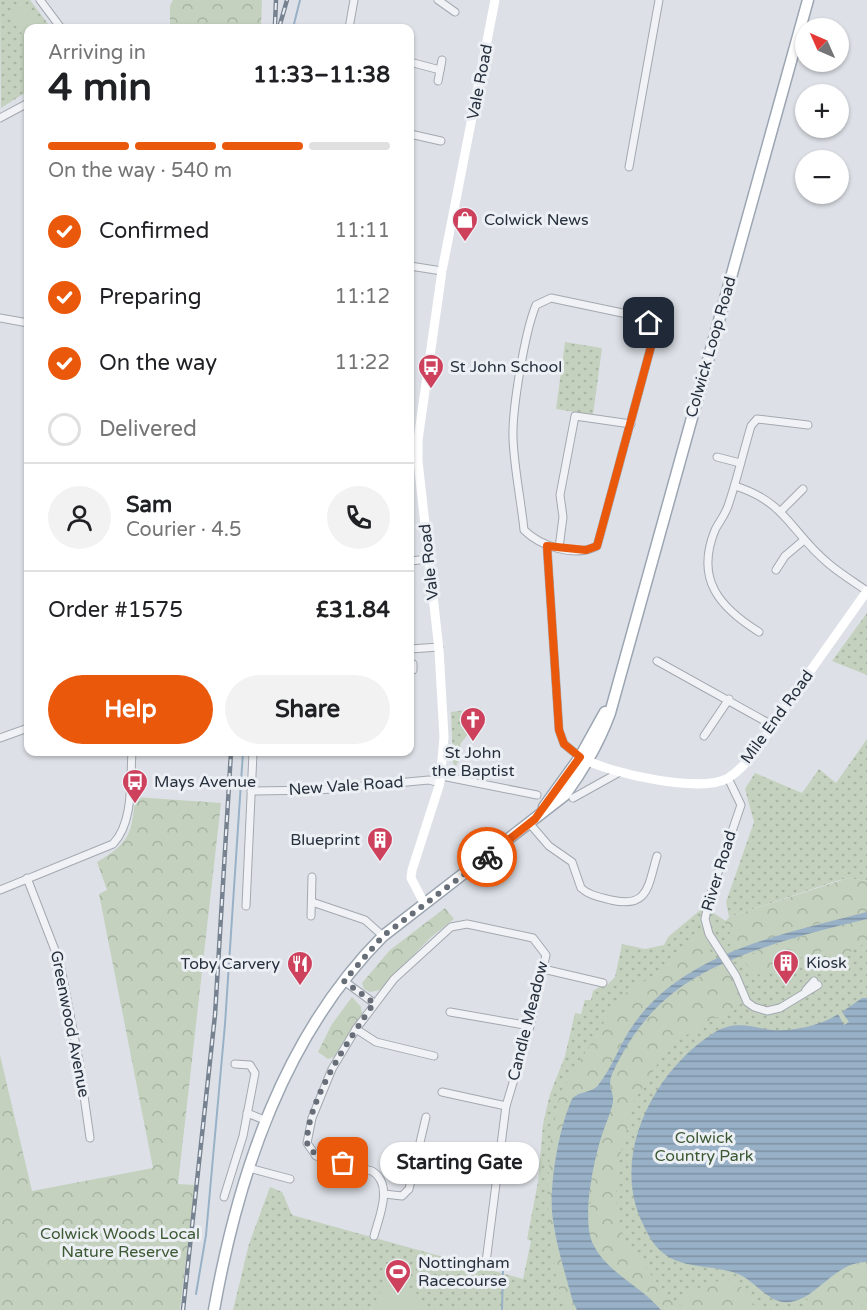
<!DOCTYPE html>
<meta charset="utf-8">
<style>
body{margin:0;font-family:"Varela Round",sans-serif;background:#f2f2f2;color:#202124;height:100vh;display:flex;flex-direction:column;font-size:22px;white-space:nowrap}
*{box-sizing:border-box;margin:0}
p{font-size:20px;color:#757577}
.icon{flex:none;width:33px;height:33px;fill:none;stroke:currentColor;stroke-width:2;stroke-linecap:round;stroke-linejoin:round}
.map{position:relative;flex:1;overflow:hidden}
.details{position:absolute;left:24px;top:24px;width:390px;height:732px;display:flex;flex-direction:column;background:#fff;border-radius:12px;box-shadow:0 2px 4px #0004}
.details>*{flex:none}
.needle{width:39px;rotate:315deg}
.controls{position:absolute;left:795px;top:18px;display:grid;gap:12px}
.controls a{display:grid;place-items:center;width:54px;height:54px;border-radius:50%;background:#fff;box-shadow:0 2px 4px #0004;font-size:30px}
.pin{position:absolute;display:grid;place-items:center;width:51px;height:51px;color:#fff;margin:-26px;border-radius:12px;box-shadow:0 3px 9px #0006}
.courier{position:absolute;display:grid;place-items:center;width:60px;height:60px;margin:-30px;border:4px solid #ea580c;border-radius:50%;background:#fff;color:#222;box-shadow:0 2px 8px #0007}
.bubble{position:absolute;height:42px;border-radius:21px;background:#fff;box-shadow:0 2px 4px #0004;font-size:20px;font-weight:700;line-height:42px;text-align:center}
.overview em{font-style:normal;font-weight:700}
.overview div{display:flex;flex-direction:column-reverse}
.overview{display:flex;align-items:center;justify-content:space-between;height:102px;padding:0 24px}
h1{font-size:39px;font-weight:700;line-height:45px}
.bar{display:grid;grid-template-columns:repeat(4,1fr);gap:9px 6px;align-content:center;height:72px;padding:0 24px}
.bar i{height:8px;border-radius:4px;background:#e0e0e0}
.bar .on{background:#ea580c}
.bar p{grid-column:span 4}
.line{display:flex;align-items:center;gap:15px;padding:0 24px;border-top:2px solid #e0e0e0}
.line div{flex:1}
.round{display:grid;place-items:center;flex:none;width:63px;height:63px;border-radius:32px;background:#f2f2f2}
ol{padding:0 24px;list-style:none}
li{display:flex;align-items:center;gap:18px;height:66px}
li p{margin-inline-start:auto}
li .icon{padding:6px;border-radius:50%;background:#ea580c;color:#fff;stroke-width:4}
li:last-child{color:#757577}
li i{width:33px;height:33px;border:3px solid #e0e0e0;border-radius:50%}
.primary-button{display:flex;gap:12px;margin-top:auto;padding:12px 24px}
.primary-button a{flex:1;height:69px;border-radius:36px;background:#ea580c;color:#fff;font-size:24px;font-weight:700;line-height:69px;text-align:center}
.primary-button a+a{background:#f2f2f2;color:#202124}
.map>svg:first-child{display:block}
</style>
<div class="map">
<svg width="867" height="1310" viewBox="0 0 867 1310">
<defs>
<pattern id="green-dots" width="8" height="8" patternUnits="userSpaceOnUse" patternTransform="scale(1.5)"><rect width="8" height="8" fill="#c4d1be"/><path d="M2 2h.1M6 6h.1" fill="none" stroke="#a8b4a4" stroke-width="1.8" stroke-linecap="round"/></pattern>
<pattern id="forest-crowns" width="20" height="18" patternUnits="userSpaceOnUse" patternTransform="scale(1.5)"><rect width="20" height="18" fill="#c4d1be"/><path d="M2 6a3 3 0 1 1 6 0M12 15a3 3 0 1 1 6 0" fill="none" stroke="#a8b4a4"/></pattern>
<pattern id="water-rules" width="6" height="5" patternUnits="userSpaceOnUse" patternTransform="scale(1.5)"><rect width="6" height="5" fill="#98b1c7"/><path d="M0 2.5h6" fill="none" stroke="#7c90a3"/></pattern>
</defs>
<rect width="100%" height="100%" fill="#dde1e7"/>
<g fill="url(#green-dots)">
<polygon points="0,0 30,0 51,28 28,28 28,91 1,108"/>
<polygon points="565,342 602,348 593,415 556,409"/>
<polygon points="867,613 867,675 832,661"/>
<polygon points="481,708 483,725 477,729 474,727 461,743 458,753 460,758 456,766 453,763 451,712"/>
<polygon points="867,739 867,881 848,878 836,881 729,917 726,902 754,822 745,789 755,773 802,793 819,769 836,783"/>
<polygon points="704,907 732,925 867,910 867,1310 419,1310 385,1286 371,1310 233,1310 249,1244 270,1187 282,1192 292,1215 523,1279 531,1241 527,1239 538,1182 543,1124 550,1094 565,1056 575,1013 581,1014 585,1000 591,1000 593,991 602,985 606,986 615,977 622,944 645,949 664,945 668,937"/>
</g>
<g fill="url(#forest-crowns)">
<polygon points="173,0 262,0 261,28 170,28 170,6"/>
<path d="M 135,797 L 221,803 L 178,1184 L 195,1185 L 180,1310 L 0,1310 L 0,1055 L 32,1191 L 153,1168 L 99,894 L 107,890 L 97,862 C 130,843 132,833 135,797 Z"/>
<polygon points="848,878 867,881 867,912 817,924 737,951 725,922 729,917"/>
<polygon points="445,908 454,919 430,938 380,990 370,992 364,989 362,983 390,950"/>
<polygon points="867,919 867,942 833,962 822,951 787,962 786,970 778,975 773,971 763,977 748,967 741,957 823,929"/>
<path d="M 701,934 L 716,961 C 649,990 633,1028 598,1086 L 590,1092 L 575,1095 C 561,1111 550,1189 552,1212 C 554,1230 569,1295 577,1310 L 565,1310 L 556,1278 L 547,1196 L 551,1140 L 560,1093 L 616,1003 L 632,987 L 660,974 L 672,958 Z"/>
<path d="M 725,964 L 743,1000 L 735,1010 L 704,1023 L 678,1041 L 660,1060 L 629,1109 L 631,1116 C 618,1157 606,1206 628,1246 L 679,1310 L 661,1310 L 613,1269 L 592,1243 L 589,1230 L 593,1162 L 613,1101 L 609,1087 L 611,1076 L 640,1026 L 678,988 Z"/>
<polygon points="352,997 361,1007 362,1014 334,1057 328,1059 318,1052 332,1024"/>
<polygon points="858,1262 867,1262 867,1299 858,1310 809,1310 812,1303 804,1297 839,1270"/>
<polygon points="731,1280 748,1292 756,1310 683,1310 677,1300 711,1282"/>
</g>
<g fill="#c4d1be">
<polygon points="23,3 43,28 28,28 28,42 8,15"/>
<polygon points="384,1286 415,1288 420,1304 419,1310 371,1310"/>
</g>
<g fill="url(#water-rules)">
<path d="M 867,912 L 867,919 C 809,933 719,955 673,993 C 647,1013 627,1042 613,1072 C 606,1087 614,1090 613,1102 C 611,1112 606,1123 603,1132 C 594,1157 581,1220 593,1244 C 607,1273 641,1286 661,1310 L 577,1310 L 573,1302 C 565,1273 555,1241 552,1212 C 550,1180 559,1128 572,1099 C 580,1090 592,1094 599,1084 C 614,1065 621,1040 636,1021 C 688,951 788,933 867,912 Z"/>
<path d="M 862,998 L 867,998 L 867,1262 C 833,1261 813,1306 783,1302 C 766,1300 754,1280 738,1274 C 716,1265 687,1269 667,1256 C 656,1249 648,1236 643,1224 C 609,1156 655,1069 715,1032 C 736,1020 751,1027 772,1030 C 791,1032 823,1025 838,1014 L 844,1025 L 849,1022 L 842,1012 Z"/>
</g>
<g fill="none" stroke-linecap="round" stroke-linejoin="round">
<g stroke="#98b1c7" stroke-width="2">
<polyline points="293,28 300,0"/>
<polyline points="196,1294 206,1235 225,1024 243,752"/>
<polyline points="502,1310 503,1268"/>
</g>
<defs>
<g id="street">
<polyline points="40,0 61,28"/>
<polyline points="438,0 455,12"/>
<polyline points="349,28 354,0"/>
<polyline points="410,62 440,70"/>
<polyline points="438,81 442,60"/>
<polyline points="0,118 28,103"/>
<polyline points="410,134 441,141"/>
<polyline points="629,167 659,0"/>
<polyline points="410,266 442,271"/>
<path d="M 551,298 L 632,315 L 649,323 L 653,339 L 599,539 L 597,546 C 575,558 540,546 524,530 C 521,500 514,468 513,438 C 512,409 525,331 536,305 Z"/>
<polyline points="0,318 28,323"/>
<polyline points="717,457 740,463"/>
<path d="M 735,486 C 787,502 791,533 829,564 C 841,574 854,582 867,591"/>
<polyline points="781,511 803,489"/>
<polyline points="547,546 559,730 564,744 580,757"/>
<polyline points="559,548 563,517 560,495 575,416 631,424"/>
<polyline points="410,561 429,559"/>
<polyline points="776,570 785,556 804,540"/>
<path d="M 759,632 C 719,607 695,579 715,530 C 719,522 725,515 728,506 C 737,480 743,453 751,426 L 757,419 L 808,425"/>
<polyline points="410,649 439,647"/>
<polyline points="657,661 772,725"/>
<polyline points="413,664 413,670"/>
<polyline points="704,736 729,699"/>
<polyline points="0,738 28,728"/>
<polyline points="442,776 537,795"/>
<polyline points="728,778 741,805 710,896 705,919 709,934 736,976 747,1002 754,1007 767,1011 780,1008 818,985"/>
<polyline points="251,791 319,790 429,780 440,783"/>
<polyline points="573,798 618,773"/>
<path d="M 530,824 L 549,846 L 572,862 L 581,888 C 590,896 600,897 611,900 C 649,909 648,885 657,856"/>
<polyline points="27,878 60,963 79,1061 90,1138"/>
<path d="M 0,890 L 113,844 C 134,822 130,780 132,752"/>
<polyline points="312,902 365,920 383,936"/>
<polyline points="246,906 253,753"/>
<polyline points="311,916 312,877"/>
<polyline points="543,969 603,983"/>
<polyline points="344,981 374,1003"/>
<polyline points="806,990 814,981"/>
<polyline points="450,1012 530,1026"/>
<polyline points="356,1029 376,1042 434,1056"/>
<polyline points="442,1092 506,1106"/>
<polyline points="247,1113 267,1121"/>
<polyline points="249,1168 290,1179"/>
<polyline points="384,1194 402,1196 409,1189 426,1117"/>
<polyline points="224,1197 243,1136 255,1073 250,1065 235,1064"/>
<path d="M 374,1236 C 379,1217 394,1184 372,1171 L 316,1156 L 307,1143 L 312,1118 L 332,1069 L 356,1029 L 394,979 L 451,927 L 467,924 L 533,938 L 546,955 L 530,1026 L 506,1106 L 486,1262"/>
</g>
<g id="primary">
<polyline points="544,807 580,757 605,712"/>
<path d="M 214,1310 C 238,1175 284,1035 383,936 L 565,795 C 584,769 599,743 610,713 L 808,0"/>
</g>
</defs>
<use href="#street" stroke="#a3a8b1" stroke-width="9"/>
<use href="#primary" stroke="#9ca6b2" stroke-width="13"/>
<use href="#street" stroke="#f0f2f5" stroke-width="7"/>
<g stroke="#fff" stroke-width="9">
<path d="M 582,758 C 608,773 702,794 728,778 C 751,764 767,733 782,711 C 810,671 839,631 867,591"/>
<polyline points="424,903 411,878 412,870 440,783 444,737 439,650 418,461 418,440 442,271 495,0"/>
</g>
<use href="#primary" stroke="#fff" stroke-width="10"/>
<defs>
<g id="rail">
<polyline points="275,24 276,0"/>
<polyline points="279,28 287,0"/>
<polyline points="183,1310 215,1015 231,752"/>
</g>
</defs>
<use href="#rail" stroke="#778290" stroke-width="4.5"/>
<use href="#rail" stroke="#ecf0f5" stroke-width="2" stroke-dasharray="7" stroke-linecap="butt"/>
</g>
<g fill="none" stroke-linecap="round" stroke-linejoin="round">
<path stroke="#676e78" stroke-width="6" stroke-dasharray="0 10.8" d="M 343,1163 L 316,1156 L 307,1143 C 307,1099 350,1039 374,1003 L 344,981 L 383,936 L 487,857"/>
<polyline stroke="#ea580c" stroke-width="8" points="487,857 535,819 580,757 564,744 559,730 547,546 586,550 597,546 653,339 649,323"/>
</g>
<defs>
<symbol id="shop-pin" viewBox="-11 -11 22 30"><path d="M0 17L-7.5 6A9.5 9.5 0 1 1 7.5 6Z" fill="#cd415d" stroke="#ecf0f5"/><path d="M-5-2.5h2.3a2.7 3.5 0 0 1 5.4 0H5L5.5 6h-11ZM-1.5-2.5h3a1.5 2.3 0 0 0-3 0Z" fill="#fff"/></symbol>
<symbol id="bus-pin" viewBox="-11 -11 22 30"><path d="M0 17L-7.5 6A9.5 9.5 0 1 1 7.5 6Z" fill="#cd415d" stroke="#ecf0f5"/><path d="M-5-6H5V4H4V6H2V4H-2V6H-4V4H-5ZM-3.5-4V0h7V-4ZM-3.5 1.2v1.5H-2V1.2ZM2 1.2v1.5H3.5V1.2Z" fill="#fff"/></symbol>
<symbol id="church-pin" viewBox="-11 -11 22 30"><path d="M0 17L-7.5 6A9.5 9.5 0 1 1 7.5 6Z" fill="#cd415d" stroke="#ecf0f5"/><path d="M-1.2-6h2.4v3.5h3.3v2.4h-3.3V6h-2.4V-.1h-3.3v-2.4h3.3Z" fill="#fff"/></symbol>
<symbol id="building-pin" viewBox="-11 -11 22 30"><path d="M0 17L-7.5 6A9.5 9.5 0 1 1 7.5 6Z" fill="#cd415d" stroke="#ecf0f5"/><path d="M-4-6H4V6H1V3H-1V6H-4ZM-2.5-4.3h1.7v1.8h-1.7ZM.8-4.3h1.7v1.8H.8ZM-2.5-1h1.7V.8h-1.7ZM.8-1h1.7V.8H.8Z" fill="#fff"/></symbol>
<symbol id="restaurant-pin" viewBox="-11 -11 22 30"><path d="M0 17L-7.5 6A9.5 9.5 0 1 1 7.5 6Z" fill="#cd415d" stroke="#ecf0f5"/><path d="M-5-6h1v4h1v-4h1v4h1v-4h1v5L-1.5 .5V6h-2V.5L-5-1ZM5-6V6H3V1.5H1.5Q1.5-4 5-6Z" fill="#fff"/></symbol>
<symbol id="stadium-pin" viewBox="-11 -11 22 30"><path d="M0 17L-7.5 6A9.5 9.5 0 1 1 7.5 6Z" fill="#cd415d" stroke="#ecf0f5"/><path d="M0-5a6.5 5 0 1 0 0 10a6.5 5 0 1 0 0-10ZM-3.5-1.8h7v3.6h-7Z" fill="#fff"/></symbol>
</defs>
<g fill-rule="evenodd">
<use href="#shop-pin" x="450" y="205" width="30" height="40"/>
<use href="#bus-pin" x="416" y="352" width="30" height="40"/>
<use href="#church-pin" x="458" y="705" width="30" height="40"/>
<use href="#bus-pin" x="120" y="767" width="30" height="40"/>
<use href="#building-pin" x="365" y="825" width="30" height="40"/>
<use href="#building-pin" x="771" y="948" width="30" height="40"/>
<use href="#restaurant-pin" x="285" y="949" width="30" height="40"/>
<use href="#stadium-pin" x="383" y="1257" width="30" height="40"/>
</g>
<g text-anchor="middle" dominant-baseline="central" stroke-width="6" stroke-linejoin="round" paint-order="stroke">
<g font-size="16" fill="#27303d" stroke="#ecf0f5">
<text transform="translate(480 82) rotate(-79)">Vale Road</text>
<text transform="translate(711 347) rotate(-74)">Colwick Loop Road</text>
<text transform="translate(429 562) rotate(-96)">Vale Road</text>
<text transform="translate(777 717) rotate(-54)">Mile End Road</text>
<text transform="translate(346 786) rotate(-4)">New Vale Road</text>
<text transform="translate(719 871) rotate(-73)">River Road</text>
<text transform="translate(528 1021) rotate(-76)">Candle Meadow</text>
<text transform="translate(70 1024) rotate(79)">Greenwood Avenue</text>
</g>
<g font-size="16" fill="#27303d" stroke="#ecf0f5" text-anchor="start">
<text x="484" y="220">Colwick News</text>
<text x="450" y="367">St John School</text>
<text x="473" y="753" text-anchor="middle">St John<tspan x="473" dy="18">the Baptist</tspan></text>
<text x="154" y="782">Mays Avenue</text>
<text x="360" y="840" text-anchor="end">Blueprint</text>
<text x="806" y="963">Kiosk</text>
<text x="280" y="964" text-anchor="end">Toby Carvery</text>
<text x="418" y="1263">Nottingham<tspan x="418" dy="18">Racecourse</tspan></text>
</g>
<g font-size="16" fill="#3d5934" stroke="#ecf0f5">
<text x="704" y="1138">Colwick<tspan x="704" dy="18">Country Park</tspan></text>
<text x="120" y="1234">Colwick Woods Local<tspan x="120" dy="18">Nature Reserve</tspan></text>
</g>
</g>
</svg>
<div class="controls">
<a><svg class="needle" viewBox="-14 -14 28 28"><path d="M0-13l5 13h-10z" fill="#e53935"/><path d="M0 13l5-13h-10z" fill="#757577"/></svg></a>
<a>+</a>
<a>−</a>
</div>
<div class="pin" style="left:343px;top:1163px;background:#ea580c"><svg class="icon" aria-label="bag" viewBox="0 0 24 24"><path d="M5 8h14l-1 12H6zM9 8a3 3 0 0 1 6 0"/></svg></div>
<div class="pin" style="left:649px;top:323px;background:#1f2937"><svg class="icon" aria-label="home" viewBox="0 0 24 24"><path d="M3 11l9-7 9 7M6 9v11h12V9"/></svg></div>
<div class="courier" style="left:487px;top:857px"><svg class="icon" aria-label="bike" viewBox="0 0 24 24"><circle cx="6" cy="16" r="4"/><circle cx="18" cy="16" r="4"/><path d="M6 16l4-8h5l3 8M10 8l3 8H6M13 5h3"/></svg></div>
<div class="bubble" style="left:380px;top:1142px;width:159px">Starting Gate</div>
<section class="details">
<div class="overview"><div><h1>4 min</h1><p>Arriving in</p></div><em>11:33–11:38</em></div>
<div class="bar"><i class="on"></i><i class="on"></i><i class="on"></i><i></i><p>On the way · 540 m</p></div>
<ol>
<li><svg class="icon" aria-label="check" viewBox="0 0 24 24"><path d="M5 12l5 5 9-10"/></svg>Confirmed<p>11:11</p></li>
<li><svg class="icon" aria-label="check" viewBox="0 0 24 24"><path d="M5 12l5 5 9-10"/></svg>Preparing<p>11:12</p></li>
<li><svg class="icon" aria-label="check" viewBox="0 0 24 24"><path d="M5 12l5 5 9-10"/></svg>On the way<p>11:22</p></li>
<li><i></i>Delivered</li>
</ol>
<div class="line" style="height:108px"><a class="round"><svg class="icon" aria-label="person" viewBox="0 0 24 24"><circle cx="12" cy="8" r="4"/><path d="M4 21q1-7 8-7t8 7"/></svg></a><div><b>Sam</b><p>Courier · 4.5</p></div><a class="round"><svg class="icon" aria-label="phone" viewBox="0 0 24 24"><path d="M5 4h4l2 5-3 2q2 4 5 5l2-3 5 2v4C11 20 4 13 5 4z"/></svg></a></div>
<div class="line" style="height:78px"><div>Order #1575</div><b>£31.84</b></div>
<div class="primary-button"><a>Help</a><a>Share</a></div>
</section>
</div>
